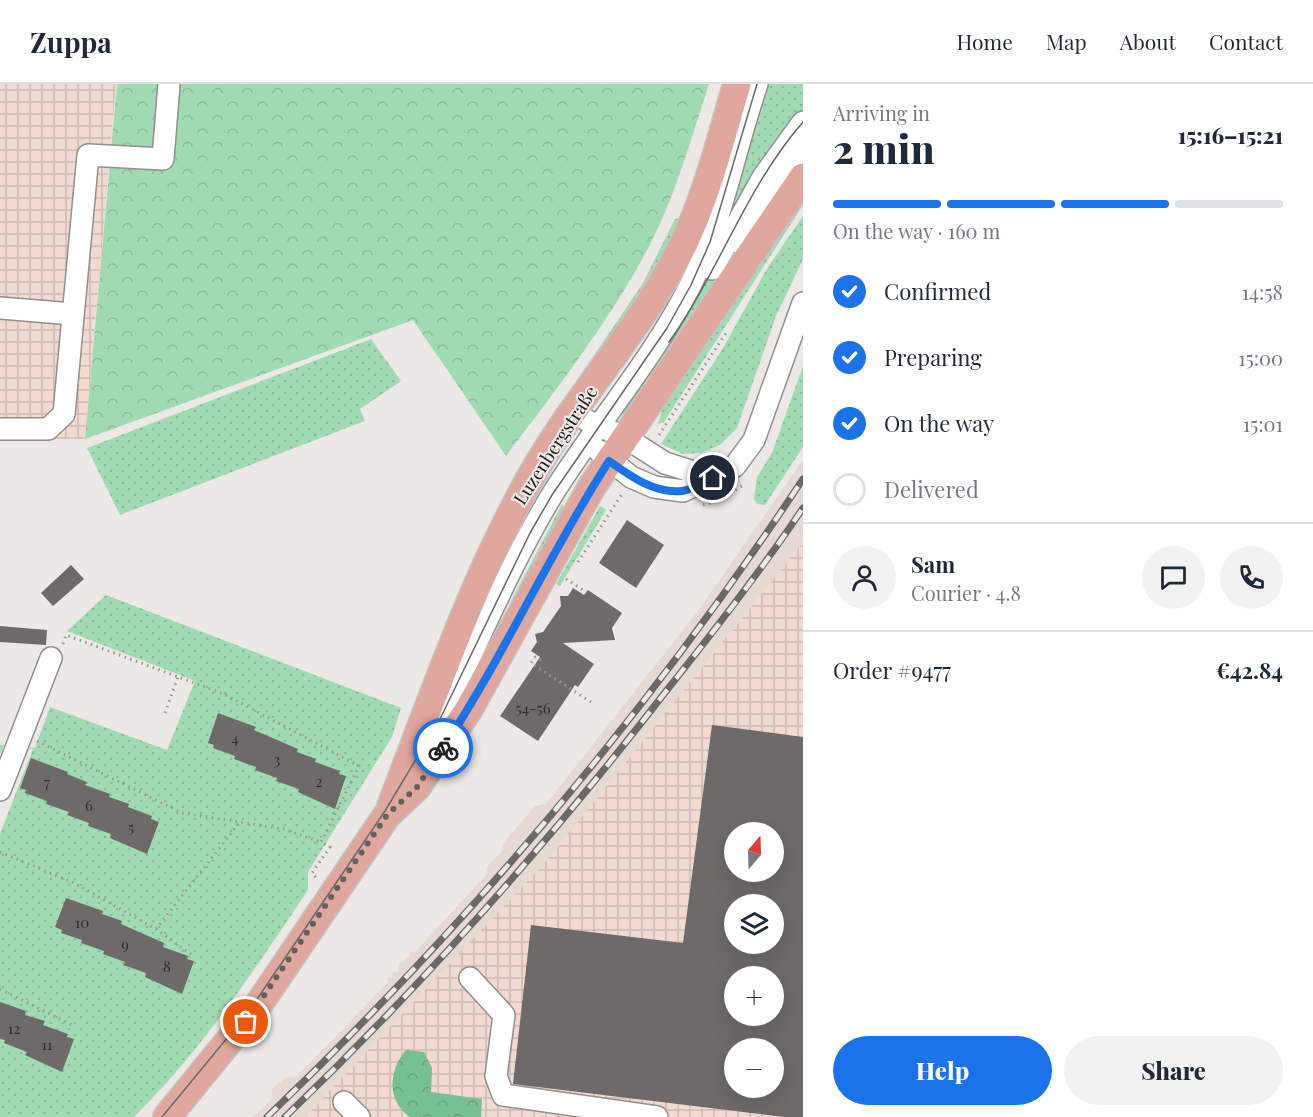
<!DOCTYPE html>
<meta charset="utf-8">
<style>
body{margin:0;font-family:"Playfair Display",serif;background:#f2f2f3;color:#1f2937;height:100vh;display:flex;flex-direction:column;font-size:22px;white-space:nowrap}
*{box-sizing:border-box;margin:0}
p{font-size:20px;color:#747a83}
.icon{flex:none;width:33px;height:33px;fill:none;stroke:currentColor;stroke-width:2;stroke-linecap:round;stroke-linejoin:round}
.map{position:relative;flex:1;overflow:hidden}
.details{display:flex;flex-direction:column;background:#fff;width:510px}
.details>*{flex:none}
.needle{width:39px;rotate:19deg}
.fabs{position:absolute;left:724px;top:738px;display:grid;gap:12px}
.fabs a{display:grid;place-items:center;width:60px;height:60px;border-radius:50%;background:#fff;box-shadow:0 6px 24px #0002;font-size:30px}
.pin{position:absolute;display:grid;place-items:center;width:51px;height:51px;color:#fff;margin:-26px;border:3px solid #fff;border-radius:50%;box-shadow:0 2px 6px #0007}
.courier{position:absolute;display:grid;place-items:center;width:60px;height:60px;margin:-30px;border:4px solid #1a73e8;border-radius:50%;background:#fff;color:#222;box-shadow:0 2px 8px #0007}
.overview em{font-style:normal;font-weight:800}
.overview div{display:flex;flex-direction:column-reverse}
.overview{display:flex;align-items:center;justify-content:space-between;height:102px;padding:0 30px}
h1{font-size:39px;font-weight:800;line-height:45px}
.bar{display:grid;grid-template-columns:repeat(4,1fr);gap:9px 6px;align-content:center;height:72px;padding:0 30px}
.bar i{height:8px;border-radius:4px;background:#e0e1e3}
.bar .active{background:#1a73e8}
.bar p{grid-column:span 4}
.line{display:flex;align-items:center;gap:15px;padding:0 30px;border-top:2px solid #e0e1e3}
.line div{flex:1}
.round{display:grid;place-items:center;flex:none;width:63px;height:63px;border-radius:32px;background:#f2f2f3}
ol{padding:0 30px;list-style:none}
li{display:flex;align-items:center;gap:18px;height:66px}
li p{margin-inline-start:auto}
li .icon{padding:6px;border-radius:50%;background:#1a73e8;color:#fff;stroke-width:4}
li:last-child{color:#747a83}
li i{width:33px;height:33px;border:3px solid #e0e1e3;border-radius:50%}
.action{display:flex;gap:12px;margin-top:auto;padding:12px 30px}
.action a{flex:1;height:69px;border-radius:36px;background:#1a73e8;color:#fff;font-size:24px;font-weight:800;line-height:69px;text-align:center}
.action a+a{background:#f2f2f3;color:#1f2937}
header{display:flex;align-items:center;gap:36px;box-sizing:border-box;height:84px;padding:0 30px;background:#fff;border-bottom:2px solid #e0e1e3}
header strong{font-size:28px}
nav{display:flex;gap:33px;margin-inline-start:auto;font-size:21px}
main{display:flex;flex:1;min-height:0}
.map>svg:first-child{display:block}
</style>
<header>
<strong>Zuppa</strong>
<nav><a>Home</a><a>Map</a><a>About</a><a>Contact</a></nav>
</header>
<main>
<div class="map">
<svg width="803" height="1033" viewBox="0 0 803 1033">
<defs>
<pattern id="industrial-grid" width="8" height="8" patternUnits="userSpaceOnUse" patternTransform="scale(1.5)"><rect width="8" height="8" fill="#f2d9d2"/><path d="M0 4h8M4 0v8" fill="none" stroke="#cfbab4"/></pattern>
<pattern id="grass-dots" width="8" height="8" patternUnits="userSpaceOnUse" patternTransform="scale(1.5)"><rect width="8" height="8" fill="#a1dbb4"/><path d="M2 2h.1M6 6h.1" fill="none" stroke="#8abb9a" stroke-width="1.8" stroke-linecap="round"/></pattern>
<pattern id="forest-crowns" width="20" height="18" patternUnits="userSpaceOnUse" patternTransform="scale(1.5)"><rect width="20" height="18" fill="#77c091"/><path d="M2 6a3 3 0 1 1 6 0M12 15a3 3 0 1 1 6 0" fill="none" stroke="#66a47c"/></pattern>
<pattern id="park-crowns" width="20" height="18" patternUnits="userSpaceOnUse" patternTransform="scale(1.5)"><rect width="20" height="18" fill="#a1dbb4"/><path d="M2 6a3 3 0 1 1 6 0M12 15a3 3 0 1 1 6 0" fill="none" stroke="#8abb9a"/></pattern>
</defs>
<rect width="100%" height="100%" fill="#ebe8e6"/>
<g fill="url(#industrial-grid)" fill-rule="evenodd">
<polygon points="0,0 116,0 85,355 0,355"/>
<path d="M 803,458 L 803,1033 L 305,1033 L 546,777 ZM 735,748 L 774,748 L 774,788 L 735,788 ZM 735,820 L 774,820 L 774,860 L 735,860 ZM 735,892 L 774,892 L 774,932 L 735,932 ZM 735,964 L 774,964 L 774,1004 L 735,1004 Z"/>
</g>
<polygon fill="#e4dad3" points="803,376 803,458 546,777 305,1033 253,1033 272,1015 272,1005 286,993 295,994 388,898 388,893 392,894 393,888 398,888 399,879 404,878 406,873 410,873 410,868 415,868 487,790 486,784 503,766 502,761 535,722 546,720 698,527"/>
<g fill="url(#grass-dots)">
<polygon points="748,0 803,0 803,54 719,188 705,219 629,334 603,317 667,227 698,167"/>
<polygon points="803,110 803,121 664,338 658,340 662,326 701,259"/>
<polygon points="686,132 669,168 531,377 526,373 540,351 643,199 675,135"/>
<polygon points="803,132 803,175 776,232 737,344 720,361 701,369 683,370 661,360 723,264 768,183"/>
<polygon points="371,255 401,297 360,325 365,337 120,431 87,364"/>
<polygon points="803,282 803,363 765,421 757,420 754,415 757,393 772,369"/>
<polygon points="562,420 565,427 527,497 509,521"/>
<polygon points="600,422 606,426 560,502 556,500"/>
<path d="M 106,511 L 401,624 L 392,653 L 308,788 L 308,806 C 255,885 202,966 134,1033 L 0,1033 L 0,750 L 33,665 L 3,662 L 0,670 L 0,661 L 35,664 L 50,623 L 167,666 L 195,597 L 67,547 Z"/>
</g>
<path fill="url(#forest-crowns)" d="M 406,966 L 424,968 L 432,984 L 431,1008 L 482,1015 L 481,1033 L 410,1033 C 386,1017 389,985 406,966 Z"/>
<path fill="url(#park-crowns)" d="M 117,0 L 709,0 C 690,58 674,117 645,170 C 606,242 555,307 506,372 L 413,236 L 85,355 Z"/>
<g fill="#6e6a6a" fill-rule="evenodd">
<polygon points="627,436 664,461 636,504 599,479"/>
<polygon points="71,481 84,495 53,522 41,509"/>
<polygon points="573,504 584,511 588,506 622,529 612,544 615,556 563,559 594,580 578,603 575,601 538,657 500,632 540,573 531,567 537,558 535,550 543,548 561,522 560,512 568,512"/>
<polygon points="0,542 47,546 46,561 0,558"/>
<polygon points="218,629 256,643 254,646 298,665 297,668 316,675 315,678 340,687 339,690 346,692 335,725 298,708 299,705 276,697 277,694 255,686 256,683 234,675 235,672 213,664 214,661 208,659"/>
<path d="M 712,641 L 803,653 L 803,1033 L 784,1033 L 513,1000 L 531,841 L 683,859 ZM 735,748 L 774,748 L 774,788 L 735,788 ZM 735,820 L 774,820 L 774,860 L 735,860 ZM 735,892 L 774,892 L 774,932 L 735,932 ZM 735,964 L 774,964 L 774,1004 L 735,1004 Z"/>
<polygon points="31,674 68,688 67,690 87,698 85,701 110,710 109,713 129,720 128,723 152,732 151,735 159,738 147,770 110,754 111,750 88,742 89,739 67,731 69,728 46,720 47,717 25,709 26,706 20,704"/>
<polygon points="66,814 103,827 102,830 122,837 121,840 164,859 163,863 188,872 187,875 194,877 182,910 145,893 146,889 123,881 125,878 103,870 104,867 81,859 82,856 61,849 62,846 55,843"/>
<polygon points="0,918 26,927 25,931 45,937 43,941 68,950 67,953 74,955 62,988 25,971 27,968 4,959 5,956 0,955"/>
</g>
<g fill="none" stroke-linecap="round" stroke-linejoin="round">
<defs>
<g id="minor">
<polyline points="740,159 803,61"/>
<polyline points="712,185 763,93 803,38"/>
<polyline points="0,224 73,230"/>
<polyline points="586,336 626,354 665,379 713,394"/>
<polyline points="0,345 48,345 64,330 88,71 163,75 169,0"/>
<polyline points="599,367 631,393 654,403 683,407 735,382 754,356 803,219"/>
<path d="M 421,670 C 468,586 502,493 552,411 C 596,340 652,277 690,202 C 722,139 734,67 757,0"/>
<polyline points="0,706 51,574"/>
<polyline points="470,894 504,931 496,992 503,1011 657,1033"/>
<polyline points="344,1018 359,1033"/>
</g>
<g id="major">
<path d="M 391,722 C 434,611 473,495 532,391 C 577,311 643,243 684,159 C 708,108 721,54 737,0"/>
<polyline points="167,1033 259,920 387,731 417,703 469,625 591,404 803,93"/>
</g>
</defs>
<use href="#minor" stroke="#928f8d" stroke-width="24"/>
<use href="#major" stroke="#c3c3c3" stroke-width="30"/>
<g stroke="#999795" stroke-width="3" stroke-dasharray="1.5 4.5" stroke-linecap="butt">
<polyline points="659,351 726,249"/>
<polyline points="703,421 717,417 742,402"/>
<polyline points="578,478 622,410"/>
<polyline points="566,495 586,508"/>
<polyline points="63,560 66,551 224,610 359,682 321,758 330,763 312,789 317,795"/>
<polyline points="541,576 535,573 531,579 591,618"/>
<polyline points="165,629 178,593"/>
<polyline points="37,657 182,729 283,745 321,758"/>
<polyline points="0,768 74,799 156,845 192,871"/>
<polyline points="156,845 240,738"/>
<polyline points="0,905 72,941"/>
</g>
<use href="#minor" stroke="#fff" stroke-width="21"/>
<use href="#major" stroke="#dfa79d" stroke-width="27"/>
<g stroke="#6b6968" stroke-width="1.5">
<path d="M 669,258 C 719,188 746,103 803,38"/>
<polyline points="162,1033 247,930 385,727 440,635 530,449 552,411 667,244 691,201 710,158 757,0"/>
</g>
<defs>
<g id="rail">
<path d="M 267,1033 C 467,842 650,626 803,395"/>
<path d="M 285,1033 C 423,901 550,757 667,606 C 714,547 761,487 803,424"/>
</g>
</defs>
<use href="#rail" stroke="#6b6968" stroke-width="7"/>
<use href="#rail" stroke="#ebe8e6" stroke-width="4.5" stroke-dasharray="14" stroke-linecap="butt"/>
</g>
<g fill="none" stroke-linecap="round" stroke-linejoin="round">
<polyline stroke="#636160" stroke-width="6" stroke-dasharray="0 10.8" points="246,938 387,731 417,703 443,664"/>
<path stroke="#1a73e8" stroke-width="8" d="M 443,664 C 504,572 549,470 609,377 C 630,392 655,410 682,407 C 692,406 704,398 713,394"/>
</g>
<g text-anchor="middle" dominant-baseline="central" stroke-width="4.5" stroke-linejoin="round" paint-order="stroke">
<g font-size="15" fill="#2f2d2c">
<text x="533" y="624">54-56</text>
<text x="235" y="654">4</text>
<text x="277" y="675">3</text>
<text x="319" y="697">2</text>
<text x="47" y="698">7</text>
<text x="89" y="721">6</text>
<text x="131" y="743">5</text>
<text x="82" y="838">10</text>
<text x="125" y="860">9</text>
<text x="167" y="882">8</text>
<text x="14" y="944">12</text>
<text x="47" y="960">11</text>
</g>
<g font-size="18" fill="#1a1918" stroke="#ebe8e6">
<text transform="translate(555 361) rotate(-57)">Luzenbergstraße</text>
</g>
</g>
</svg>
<div class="fabs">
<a><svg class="needle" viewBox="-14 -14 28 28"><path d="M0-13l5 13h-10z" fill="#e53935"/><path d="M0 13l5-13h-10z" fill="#747a83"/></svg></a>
<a><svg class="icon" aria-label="layers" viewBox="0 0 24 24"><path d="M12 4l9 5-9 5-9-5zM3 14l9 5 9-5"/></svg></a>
<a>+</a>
<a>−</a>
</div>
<div class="pin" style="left:246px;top:938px;background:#ea580c"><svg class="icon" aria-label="bag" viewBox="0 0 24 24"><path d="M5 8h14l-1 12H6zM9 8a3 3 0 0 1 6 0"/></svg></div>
<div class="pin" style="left:713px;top:394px;background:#1f2937"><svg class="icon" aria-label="home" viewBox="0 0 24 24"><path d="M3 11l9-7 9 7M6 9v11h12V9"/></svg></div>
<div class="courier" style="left:443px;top:664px"><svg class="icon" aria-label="bike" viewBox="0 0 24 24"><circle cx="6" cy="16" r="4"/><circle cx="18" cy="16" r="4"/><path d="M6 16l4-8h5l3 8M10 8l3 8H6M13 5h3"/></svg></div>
</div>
<section class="details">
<div class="overview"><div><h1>2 min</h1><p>Arriving in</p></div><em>15:16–15:21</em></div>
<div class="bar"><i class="active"></i><i class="active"></i><i class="active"></i><i></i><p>On the way · 160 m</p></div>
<ol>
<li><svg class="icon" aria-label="check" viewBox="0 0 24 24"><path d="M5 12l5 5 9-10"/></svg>Confirmed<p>14:58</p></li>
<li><svg class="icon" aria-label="check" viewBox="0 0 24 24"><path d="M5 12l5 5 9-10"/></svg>Preparing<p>15:00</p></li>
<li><svg class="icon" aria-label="check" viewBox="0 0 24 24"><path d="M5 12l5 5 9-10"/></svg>On the way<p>15:01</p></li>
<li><i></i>Delivered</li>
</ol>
<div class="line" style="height:108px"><a class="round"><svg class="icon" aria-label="person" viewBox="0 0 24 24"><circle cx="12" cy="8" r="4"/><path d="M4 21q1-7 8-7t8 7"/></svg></a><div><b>Sam</b><p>Courier · 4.8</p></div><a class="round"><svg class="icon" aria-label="chat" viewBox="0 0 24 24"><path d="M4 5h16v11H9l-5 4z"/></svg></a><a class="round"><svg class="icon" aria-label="phone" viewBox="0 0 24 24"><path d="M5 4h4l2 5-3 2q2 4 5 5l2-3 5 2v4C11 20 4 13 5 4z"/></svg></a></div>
<div class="line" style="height:78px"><div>Order #9477</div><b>€42.84</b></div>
<div class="action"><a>Help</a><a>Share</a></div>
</section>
</main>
